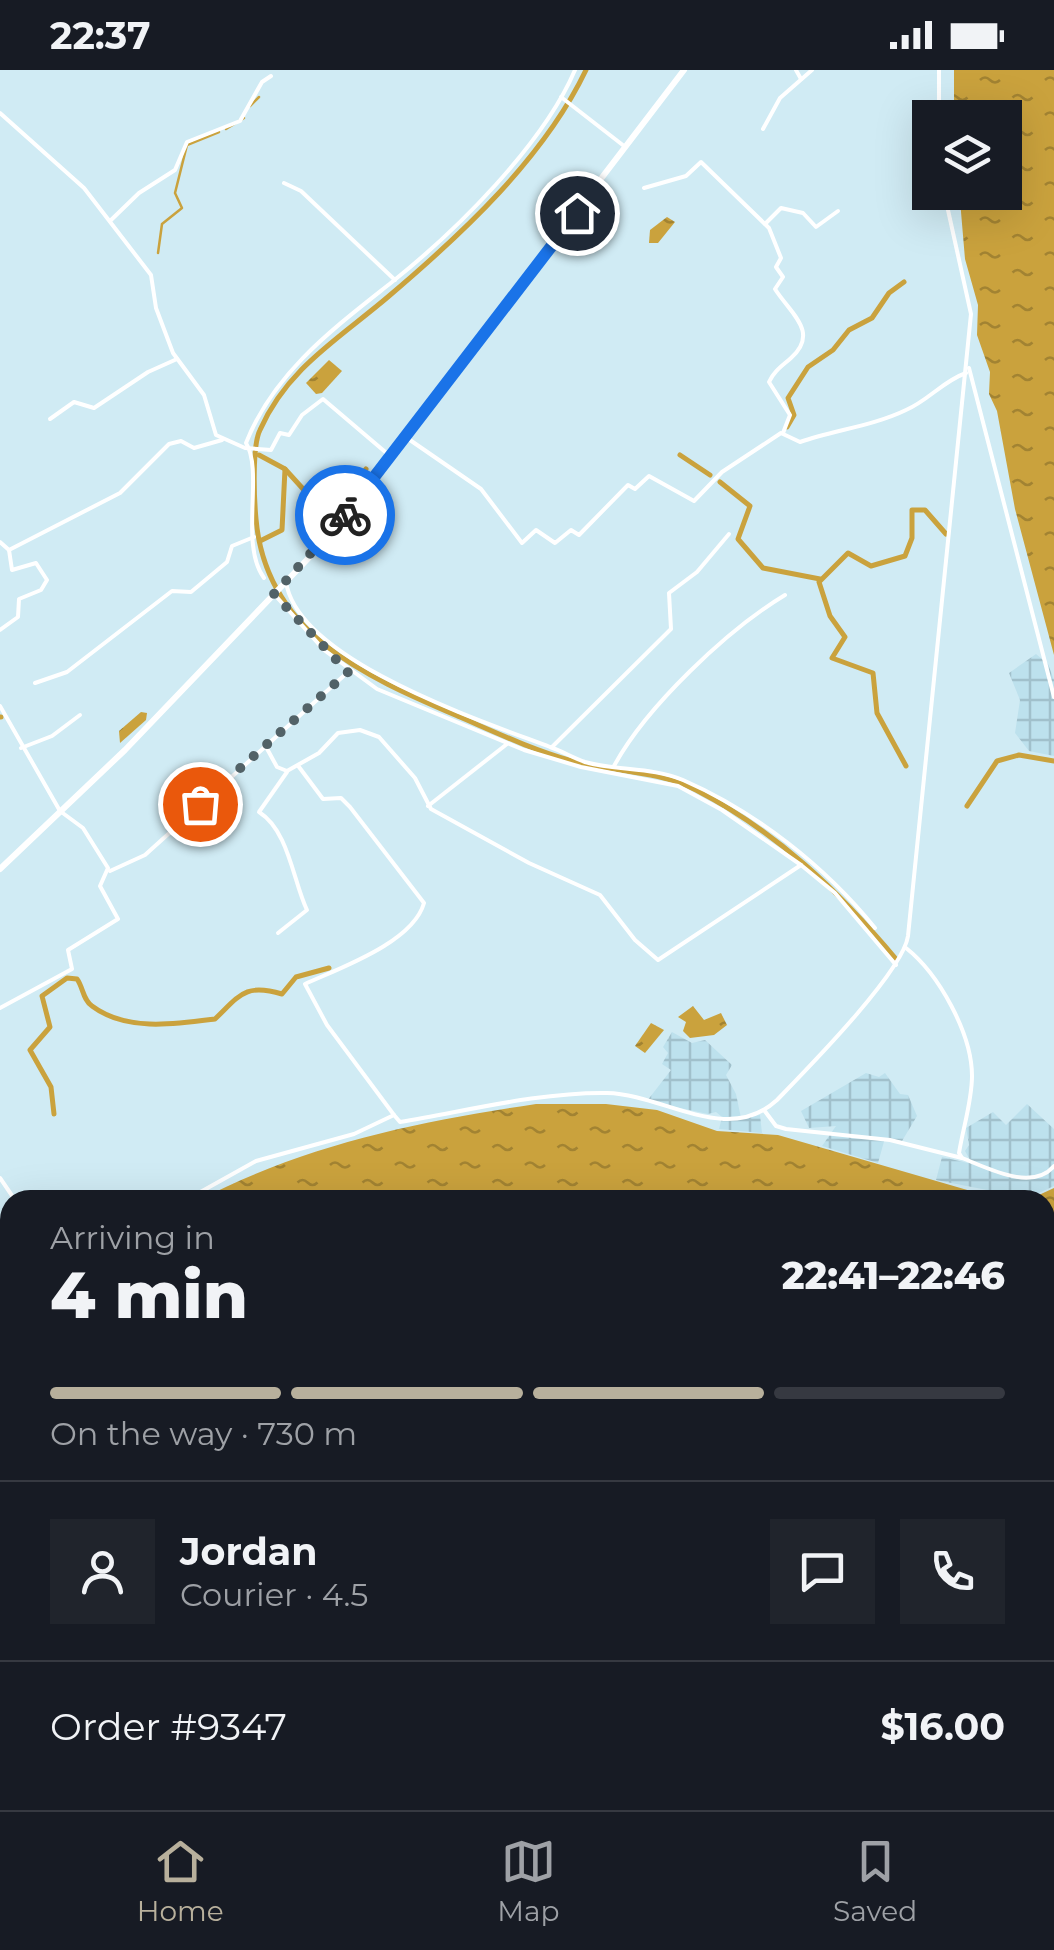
<!DOCTYPE html>
<meta charset="utf-8">
<style>
body{margin:0;font-family:Montserrat,sans-serif;background:#20242c;color:#f1f3f6;height:100vh;display:flex;flex-direction:column;font-size:38px;white-space:nowrap}
*{box-sizing:border-box;margin:0}
p{font-size:32px;color:#9ea1a6}
.icon{flex:none;width:55px;height:55px;fill:none;stroke:currentColor;stroke-width:2;stroke-linecap:round;stroke-linejoin:round}
.map{position:relative;flex:1;overflow:hidden}
.sheet{position:absolute;left:0px;top:1120px;width:1055px;height:620px;display:flex;flex-direction:column;background:#171b24;border-radius:30px 30px 0 0;box-shadow:0 10px 40px #0002}
.sheet>*{flex:none}
.buttons{position:absolute;left:912px;top:30px;display:grid;gap:20px}
.buttons a{display:grid;place-items:center;width:110px;height:110px;border-radius:0px;background:#171b24;box-shadow:0 10px 40px #0002;font-size:50px}
.pin{position:absolute;display:grid;place-items:center;width:85px;height:85px;color:#fff;margin:-42px;border:5px solid #fff;border-radius:50%;box-shadow:0 2px 10px #0007}
.courier{position:absolute;display:grid;place-items:center;width:100px;height:100px;margin:-50px;border:8px solid #1a73e8;border-radius:50%;background:#fff;color:#222;box-shadow:0 2px 12px #0007}
.headline em{font-style:normal;font-weight:800}
.headline div{display:flex;flex-direction:column-reverse}
.headline{display:flex;align-items:center;justify-content:space-between;height:170px;padding:0 50px}
h1{font-size:65px;font-weight:800;line-height:75px}
.bar{display:grid;grid-template-columns:repeat(4,1fr);gap:15px 10px;align-content:center;height:120px;padding:0 50px}
.bar i{height:12px;border-radius:8px;background:#363941}
.bar .selected{background:#b8b09c}
.bar p{grid-column:span 4}
.line{display:flex;align-items:center;gap:25px;padding:0 50px;border-top:2px solid #363941}
.line div{flex:1}
.round{display:grid;place-items:center;flex:none;width:105px;height:105px;border-radius:0px;background:#20242c}
.status{display:flex;justify-content:space-between;align-items:center;height:70px;padding:0 50px;background:#171b24;direction:ltr}
.status svg{height:28px;fill:currentColor}
.menu{display:flex;justify-content:space-around;align-items:center;height:140px;border-top:2px solid #363941;background:#171b24;font-size:28px;color:#9ea1a6}
.menu a{display:grid;justify-items:center;gap:5px}
.menu .selected{color:#b8b09c}
.map>svg:first-child{display:block}
</style>
<div class="status"><b>22:37</b><svg viewBox="0 0 49 12"><path d="M0 12V9h3v3zM5 12V6h3v6zM10 12V3h3v9zM15 12V0h3v12zM26 1h20v11H26zM47 4h2v5h-2z"/></svg></div>
<div class="map">
<svg width="1054" height="1740" viewBox="0 0 1054 1740">
<defs>
<pattern id="industrial-grid" width="8" height="8" patternUnits="userSpaceOnUse" patternTransform="scale(2.5)"><rect width="8" height="8" fill="#bde1ed"/><path d="M0 4h8M4 0v8" fill="none" stroke="#a1c0cb"/></pattern>
<pattern id="water-ripples" width="26" height="14" patternUnits="userSpaceOnUse" patternTransform="scale(2.5)"><rect width="26" height="14" fill="#caa23d"/><path d="M2 4q2-2 4 0t4 0M15 11q2-2 4 0t4 0" fill="none" stroke="#a28332"/></pattern>
</defs>
<rect width="100%" height="100%" fill="#d0ebf4"/>
<g fill="url(#industrial-grid)">
<polygon points="1036,584 1048,594 1054,610 1054,686 1029,681 1015,663 1020,630 1009,603"/>
<polygon points="672,962 692,973 705,970 732,995 726,1005 736,1024 741,1048 760,1045 762,1063 719,1059 722,1047 716,1042 708,1044 647,1031 671,1000 662,994 668,983 663,977"/>
<polygon points="866,1003 879,1007 885,1003 900,1024 908,1025 917,1046 902,1071 885,1068 878,1093 822,1076 836,1056 809,1058 801,1041"/>
<polygon points="1027,1034 1054,1059 1054,1116 1028,1128 936,1110 942,1087 968,1093 970,1090 965,1081 969,1075 966,1058 993,1042 1006,1055"/>
</g>
<g fill="url(#water-ripples)">
<polygon points="954,0 1054,0 1054,585 1015,439 997,341 989,324 990,302 977,265 978,235 965,189 960,130 960,123 1005,122 1005,48 954,47"/>
<polygon points="667,147 675,152 658,173 649,173 650,160"/>
<polygon points="329,290 342,301 322,323 316,324 306,313"/>
<polygon points="141,642 147,643 146,650 120,673 119,661"/>
<polygon points="693,936 704,950 721,943 727,955 714,965 690,968 683,961 686,952 678,947"/>
<polygon points="651,953 664,960 645,983 635,976"/>
<path d="M 536,1034 L 606,1034 L 657,1040 L 717,1061 L 778,1065 L 988,1126 L 1028,1130 L 1054,1118 L 1054,1263 L 1045,1265 L 1045,1130 L 199,1130 C 308,1074 416,1052 536,1034 Z"/>
<polygon points="10,1270 10,1459 0,1472 0,1281"/>
<polygon points="951,1730 1017,1730 1020,1740 955,1740"/>
</g>
<g fill="none" stroke-linecap="round" stroke-linejoin="round">
<g stroke="#caa23d" stroke-width="2.5">
<polyline points="250,36 259,27"/>
<polyline points="226,59 244,48"/>
<polyline points="158,183 162,154 182,138 175,123 187,75 219,62"/>
</g>
<g stroke="#caa23d" stroke-width="5">
<path d="M 586,0 C 544,88 462,164 389,226 C 340,268 287,298 260,360 C 252,376 254,428 256,449 C 266,565 367,607 460,647 C 497,663 533,680 572,691 C 613,702 657,700 696,720 C 777,762 838,820 896,889"/>
<polyline points="787,357 794,345 788,328 808,297 833,280 849,260 872,248 889,223 904,212"/>
<polyline points="259,385 285,399 314,431 347,425 366,399"/>
<polyline points="680,385 710,405"/>
<polyline points="720,412 750,436 738,469 763,498 820,509"/>
<polyline points="260,471 282,460 285,399"/>
<polyline points="0,647 1,647"/>
<polyline points="906,696 877,643 873,603 832,588 845,567 830,546 819,512 848,483 871,496 905,486 912,468 912,440 925,440 946,464"/>
<polyline points="967,736 997,691 1019,685 1054,691"/>
<path d="M 54,1044 L 51,1017 L 30,980 L 50,957 L 42,926 L 67,908 L 77,909 C 83,917 83,930 92,936 C 126,962 177,954 215,949 C 240,925 245,913 282,924 L 296,907 L 329,898"/>
</g>
<polyline stroke="#caa23d" stroke-width="6" points="267,1730 279,1740"/>
<g stroke="#fff" stroke-width="4">
<polyline points="796,0 801,9"/>
<polyline points="939,0 939,48"/>
<polyline points="561,27 624,76"/>
<polyline points="0,43 84,118 151,205 156,238 173,283 204,325 216,365 245,378 271,380 280,363 289,365 302,345 323,329 390,386"/>
<polyline points="763,59 780,28 812,0"/>
<polyline points="284,113 301,121 395,210"/>
<path d="M 644,118 L 686,106 L 701,92 L 769,158 L 781,188 L 776,197 L 783,207 L 775,219 C 790,243 820,262 791,288 C 782,296 774,301 769,312 L 790,345 L 783,363"/>
<polyline points="110,151 139,123 175,100 187,72 240,51 262,12 271,6"/>
<polyline points="765,154 781,138 803,143 816,157 838,141"/>
<polyline points="969,298 1054,627"/>
<polyline points="50,349 74,332 94,338 148,302 177,289"/>
<path d="M 407,368 L 481,419 L 522,473 L 536,460 L 555,473 L 571,460 L 579,465 L 628,415 L 635,419 L 649,406 L 694,431 L 722,402 L 781,363 L 800,372 C 834,360 873,356 906,340 C 929,330 943,311 966,303"/>
<polyline points="0,472 9,480 120,423 169,374 181,371 194,378 222,370"/>
<path d="M 264,508 C 239,474 264,402 246,373 C 274,302 334,258 392,212 C 456,161 543,75 575,0"/>
<path d="M 286,512 C 298,591 485,652 550,677 C 562,681 573,688 585,692 C 617,701 652,697 683,710 C 756,742 825,796 875,858"/>
<polyline points="274,524 324,580 377,619 524,680 581,697 678,716 722,740 801,795"/>
<polyline points="0,560 18,547 19,529 41,520 47,510 36,493 12,500 9,480"/>
<polyline points="35,613 67,602 172,521 191,522 227,492 232,476 254,467"/>
<polyline points="0,636 60,741 83,758 108,798 100,816 118,849 68,880 72,899 0,938"/>
<polyline points="265,675 277,697 287,701 319,683 338,663 360,660 379,667 415,708 431,739 529,793 600,825 635,870 658,890 801,795 835,823 896,895"/>
<polyline points="552,677 671,559 669,523 697,502 729,464"/>
<polyline points="21,678 52,666 80,645"/>
<path d="M 614,696 C 646,637 727,560 785,525"/>
<path d="M 299,697 L 323,729 L 341,728 L 350,737 L 424,833 C 413,873 337,899 305,914 L 327,955 L 394,1045"/>
<polyline points="428,736 507,674"/>
<polyline points="110,801 145,785 348,602"/>
<path d="M 278,863 L 307,840 C 293,811 289,761 259,742 L 287,702"/>
<path d="M 906,878 C 939,904 972,964 972,1006 C 972,1031 963,1058 959,1083 L 962,1088 C 988,1098 1032,1122 1054,1096"/>
<polyline points="764,1040 776,1056 786,1059 890,1070 962,1088"/>
<polyline points="0,1108 15,1130"/>
<path d="M 186,1130 L 256,1091 L 354,1064 L 394,1045 L 400,1052 C 467,1041 539,1022 607,1023 C 663,1024 727,1076 777,1030 C 806,1000 903,902 908,866 L 971,244 L 944,122"/>
<polyline points="0,1156 10,1151"/>
<polyline points="0,1237 10,1232"/>
<polyline points="1045,1273 1054,1271"/>
<polyline points="1045,1400 1054,1412"/>
<polyline points="1045,1427 1054,1421"/>
<polyline points="1045,1506 1054,1509"/>
<polyline points="0,1543 10,1528"/>
<polyline points="1045,1583 1054,1580"/>
<polyline points="1045,1651 1054,1649"/>
<polyline points="0,1662 10,1671"/>
<polyline points="1045,1668 1054,1665"/>
<polyline points="1045,1720 1050,1740"/>
<polyline points="530,1730 537,1740"/>
<polyline points="941,1730 944,1740"/>
<polyline points="1026,1730 1029,1740"/>
<polyline points="606,1740 614,1740"/>
</g>
<polyline stroke="#fff" stroke-width="6" points="0,799 125,680 323,473 684,0"/>
</g>
<g fill="none" stroke-linecap="round" stroke-linejoin="round">
<polyline stroke="#526267" stroke-width="10" stroke-dasharray="0 18" points="200,734 348,602 274,524 345,445"/>
<polyline stroke="#1a73e8" stroke-width="12" points="345,445 577,143"/>
</g>
</svg>
<div class="buttons">
<a><svg class="icon" aria-label="layers" viewBox="0 0 24 24"><path d="M12 4l9 5-9 5-9-5zM3 14l9 5 9-5"/></svg></a>
</div>
<div class="pin" style="left:200px;top:734px;background:#ea580c"><svg class="icon" aria-label="bag" viewBox="0 0 24 24"><path d="M5 8h14l-1 12H6zM9 8a3 3 0 0 1 6 0"/></svg></div>
<div class="pin" style="left:577px;top:143px;background:#1f2937"><svg class="icon" aria-label="home" viewBox="0 0 24 24"><path d="M3 11l9-7 9 7M6 9v11h12V9"/></svg></div>
<div class="courier" style="left:345px;top:445px"><svg class="icon" aria-label="bike" viewBox="0 0 24 24"><circle cx="6" cy="16" r="4"/><circle cx="18" cy="16" r="4"/><path d="M6 16l4-8h5l3 8M10 8l3 8H6M13 5h3"/></svg></div>
<section class="sheet">
<div class="headline"><div><h1>4 min</h1><p>Arriving in</p></div><em>22:41–22:46</em></div>
<div class="bar"><i class="selected"></i><i class="selected"></i><i class="selected"></i><i></i><p>On the way · 730 m</p></div>
<div class="line" style="height:180px"><a class="round"><svg class="icon" aria-label="person" viewBox="0 0 24 24"><circle cx="12" cy="8" r="4"/><path d="M4 21q1-7 8-7t8 7"/></svg></a><div><b>Jordan</b><p>Courier · 4.5</p></div><a class="round"><svg class="icon" aria-label="chat" viewBox="0 0 24 24"><path d="M4 5h16v11H9l-5 4z"/></svg></a><a class="round"><svg class="icon" aria-label="phone" viewBox="0 0 24 24"><path d="M5 4h4l2 5-3 2q2 4 5 5l2-3 5 2v4C11 20 4 13 5 4z"/></svg></a></div>
<div class="line" style="height:130px"><div>Order #9347</div><b>$16.00</b></div>
</section>
</div>
<nav class="menu">
<a class="selected"><svg class="icon" aria-label="home" viewBox="0 0 24 24"><path d="M3 11l9-7 9 7M6 9v11h12V9"/></svg>Home</a>
<a><svg class="icon" aria-label="map" viewBox="0 0 24 24"><path d="M3 6l6-2 6 2 6-2v14l-6 2-6-2-6 2zM9 4v14M15 6v14"/></svg>Map</a>
<a><svg class="icon" aria-label="saved" viewBox="0 0 24 24"><path d="M7 4h10v16l-5-4-5 4z"/></svg>Saved</a>
</nav>
